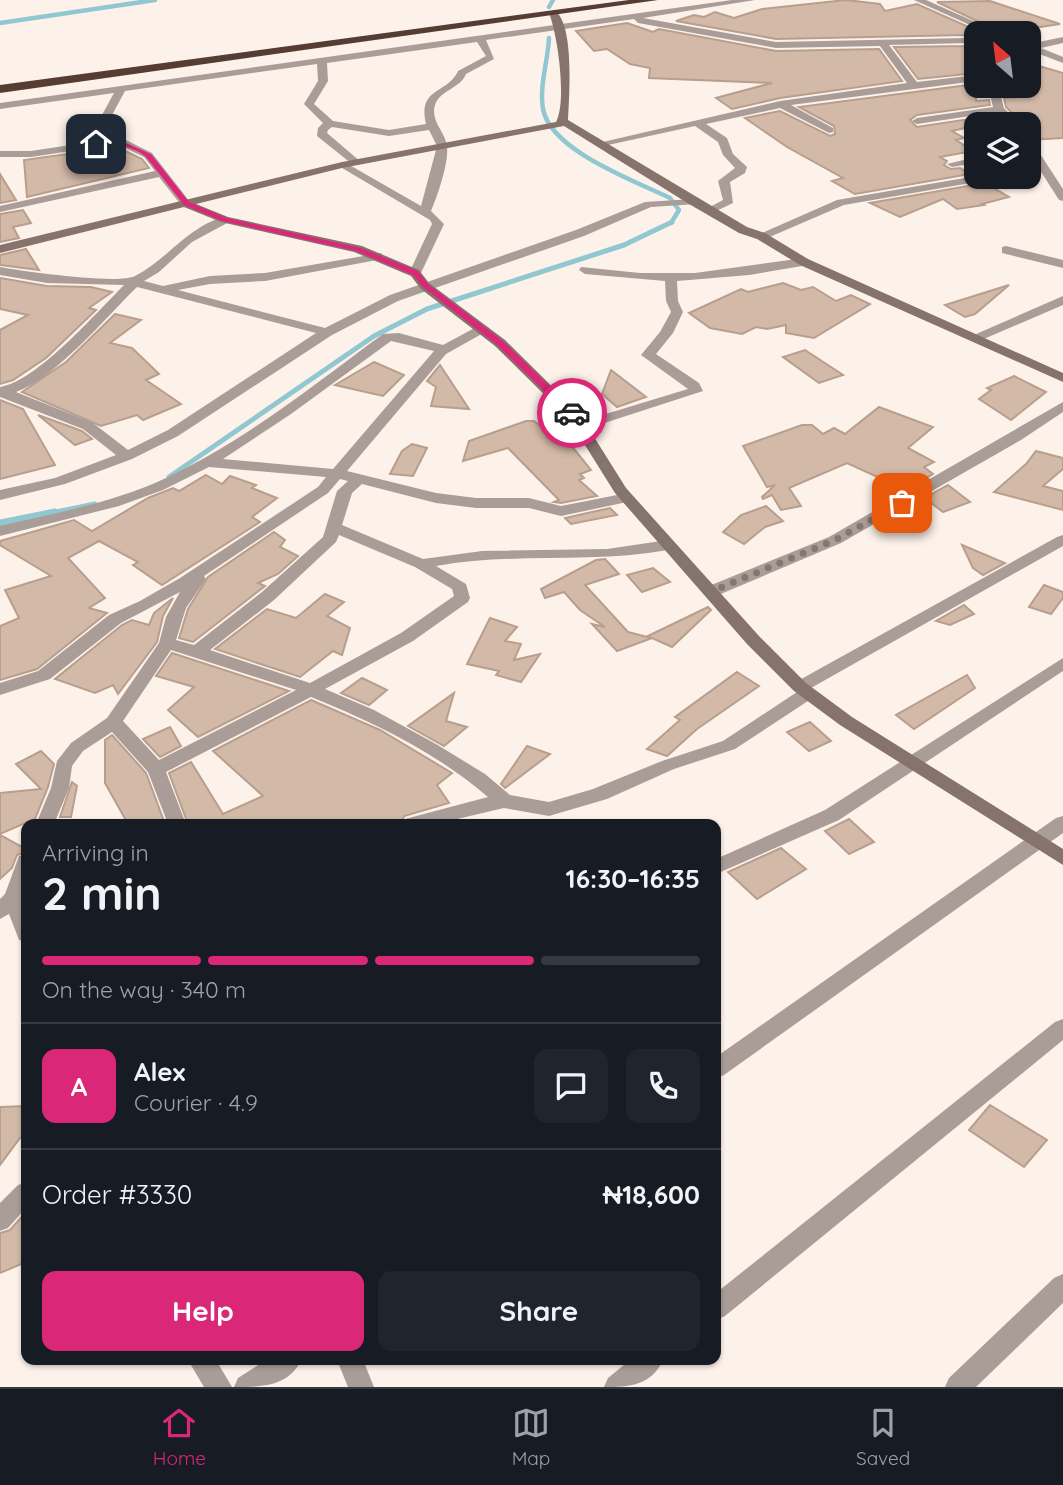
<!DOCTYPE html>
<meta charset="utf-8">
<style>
body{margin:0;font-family:Quicksand,sans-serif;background:#20242c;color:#f1f3f6;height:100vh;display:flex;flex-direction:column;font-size:26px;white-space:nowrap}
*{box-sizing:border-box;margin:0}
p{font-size:23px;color:#9ea1a6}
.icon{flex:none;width:38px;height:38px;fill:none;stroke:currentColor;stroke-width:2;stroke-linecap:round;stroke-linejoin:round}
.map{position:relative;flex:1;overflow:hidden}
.drawer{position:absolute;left:21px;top:819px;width:700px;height:546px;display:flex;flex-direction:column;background:#171b24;border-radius:14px;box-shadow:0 2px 5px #0004}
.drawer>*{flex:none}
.needle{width:46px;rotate:332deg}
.tools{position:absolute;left:964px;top:21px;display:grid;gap:14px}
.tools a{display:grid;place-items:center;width:77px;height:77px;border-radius:14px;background:#171b24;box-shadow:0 2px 5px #0004;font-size:35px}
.pin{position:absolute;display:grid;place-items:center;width:60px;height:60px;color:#fff;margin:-30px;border-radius:14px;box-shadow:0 4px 10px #0006}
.courier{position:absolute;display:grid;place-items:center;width:70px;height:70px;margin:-35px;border:5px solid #db2777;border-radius:50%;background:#fff;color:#222;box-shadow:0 2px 9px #0007}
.overview em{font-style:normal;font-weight:700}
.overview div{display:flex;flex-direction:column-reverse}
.overview{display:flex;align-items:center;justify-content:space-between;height:119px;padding:0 21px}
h1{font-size:46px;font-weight:700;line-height:52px}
.bar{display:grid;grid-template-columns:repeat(4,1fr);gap:10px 7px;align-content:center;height:84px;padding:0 21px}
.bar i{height:9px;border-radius:5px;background:#363941}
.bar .on{background:#db2777}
.bar p{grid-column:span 4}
.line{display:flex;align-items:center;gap:18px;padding:0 21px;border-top:2px solid #363941}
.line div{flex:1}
.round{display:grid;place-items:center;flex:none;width:74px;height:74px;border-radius:14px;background:#20242c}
.button{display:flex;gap:14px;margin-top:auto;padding:14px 21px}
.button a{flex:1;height:80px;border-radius:14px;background:#db2777;color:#fff;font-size:28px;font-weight:700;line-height:80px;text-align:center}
.button a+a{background:#20242c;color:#f1f3f6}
.menu{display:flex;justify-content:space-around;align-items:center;height:98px;border-top:2px solid #363941;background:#171b24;font-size:19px;color:#9ea1a6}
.menu a{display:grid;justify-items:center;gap:4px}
.menu .on{color:#db2777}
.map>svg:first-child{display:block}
</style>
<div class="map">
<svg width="1063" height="1387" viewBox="0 0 1063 1387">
<rect width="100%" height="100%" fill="#fdf2ea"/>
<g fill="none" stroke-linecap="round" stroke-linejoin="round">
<g stroke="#91c7d0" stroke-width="4.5">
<polyline points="549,7 553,0"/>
<polyline points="0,23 155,0"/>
<path d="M 549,38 C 548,61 539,86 543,109 C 551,151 635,181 670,198 L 679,210 L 671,223"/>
</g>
<g stroke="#91c7d0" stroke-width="5">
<polyline points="169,477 374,336 427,309 624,245 672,222"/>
<polyline points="46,514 95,504"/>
</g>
<polyline stroke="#91c7d0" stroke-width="7" points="0,523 55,512"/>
</g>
<g fill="#d3b9a7" stroke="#b79e8d" stroke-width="2">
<polygon points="846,0 880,4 885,11 917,4 982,33 976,33 976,73 918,79 894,47 968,46 973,41 965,35 776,39 676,21 694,15 704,17 715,12 734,18 762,9"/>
<polygon points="990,1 1060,24 1002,33 937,2"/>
<polygon points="627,23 653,32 659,29 776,51 879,49 902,81 780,98 732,109 716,98 772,83 649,78 650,68 630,64 607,49 594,51 576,31"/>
<polygon points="1039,66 1063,73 1063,138 1029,140 1029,124 1023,124 1006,107 1004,98 1029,96 1029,70"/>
<polygon points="976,84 976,101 989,100 990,105 917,115 910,120 917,127 996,115 1001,120 952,131 964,138 956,140 973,151 940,157 947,161 944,165 951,169 960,168 970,174 855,194 832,181 843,178 787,147 745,118 780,111 830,136 835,134 834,126 799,107"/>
<polygon points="117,147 142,159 149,168 27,197 24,160"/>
<polygon points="0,174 16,200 0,203"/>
<polygon points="985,183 1009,197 982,204 984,205 957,209 943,199 900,217 870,203"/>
<polygon points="23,210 31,223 13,227 19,238 0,242 0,214"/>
<polygon points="26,249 39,270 0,265 0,255"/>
<polygon points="0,278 47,286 91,287 112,292 89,308 96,310 46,358 13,380 0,384 0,330 28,315 0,309"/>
<polygon points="783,283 801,290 813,287 836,301 851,295 870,304 814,338 786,333 786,325 767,329 756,327 742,334 710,328 689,313 741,289 748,292"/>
<polygon points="1009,285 975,314 965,317 945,305"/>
<polygon points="115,314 141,320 110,343 132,348 159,374 146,380 181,404 143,420 137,415 101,426 22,392 66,362"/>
<polygon points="805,350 843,375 819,383 783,357"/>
<polygon points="374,362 404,375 383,396 335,385"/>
<polygon points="440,365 469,409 431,406 436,387 427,381"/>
<polygon points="611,370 646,397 617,407 602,394"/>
<polygon points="1014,376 1046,392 1011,420 979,399 991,390 987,388"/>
<polygon points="0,400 23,409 55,465 0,479"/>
<polygon points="879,407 933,427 908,448 934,462 924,467 933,474 911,487 901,479 893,484 847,463 789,488 801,506 781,510 772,495 763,499 762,497 775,485 767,487 743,446 802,425 812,425 823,434 834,428 845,434"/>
<polygon points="38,415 82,431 92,439 75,445"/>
<polygon points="526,421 534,421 554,436 562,434 591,470 580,474 584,478 579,480 597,496 561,503 554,502 559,500 508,448 463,461 469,441"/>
<polygon points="412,444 427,448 413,476 390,474 402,451"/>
<polygon points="1036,451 1063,458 1063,469 1043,486 1063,491 1063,510 994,492 1026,464"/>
<polygon points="206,475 222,484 230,476 256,485 252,488 277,498 252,517 260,522 162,585 133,565 138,562 99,541 68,558 105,598 89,608 107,613 37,669 0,680 0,626 19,618 5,590 51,576 0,545 0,541 74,520 92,531 148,498 173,488 179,491"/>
<polygon points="948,485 970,502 943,512 925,498"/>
<polygon points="766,506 783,521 765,527 744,544 723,532 741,515"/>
<polygon points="610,508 617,515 571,524 565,518"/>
<polygon points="274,532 285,540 280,547 298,556 278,574 258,583 265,586 193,642 179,638 188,609 208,577"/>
<polygon points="962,545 1005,563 983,575 973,568"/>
<polygon points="605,559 619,574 585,585 628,632 651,638 648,636 708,607 711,610 672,647 652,638 617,651 592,624 605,627 580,610 564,592 545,598 541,589 596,560"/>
<polygon points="653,568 670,582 642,592 627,575"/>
<polygon points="1044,585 1063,592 1063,598 1051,614 1029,607"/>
<polygon points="325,594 344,602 327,616 350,628 342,655 333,651 300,677 215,649 267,609 296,618"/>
<polygon points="173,598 163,616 157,642 118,694 113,685 95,693 55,679 122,625 132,620 149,625 154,613"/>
<polygon points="964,605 974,614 950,625 936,621"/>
<polygon points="490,618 517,627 505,641 521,644 514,660 540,654 521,682 496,675 499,671 467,664"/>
<polygon points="172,653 289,691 198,737 168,710 194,687 156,676"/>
<polygon points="737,672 759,686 697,729 667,756 647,749 680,720 675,717"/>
<polygon points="967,675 975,688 914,729 896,715"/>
<polygon points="362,678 387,690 369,705 341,693"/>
<polygon points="454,693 446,721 467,727 444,746 408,726"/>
<polygon points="311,700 380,730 452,773 437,785 449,803 404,816 401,824 188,824 169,773 191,762 223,814 263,796 213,751"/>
<polygon points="810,722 831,741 809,751 787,732"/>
<polygon points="170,727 181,746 160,757 143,739"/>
<polygon points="112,735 146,773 165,824 128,824 105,783 105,740"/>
<polygon points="527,746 550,754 505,788 501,784"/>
<polygon points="41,751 54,764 48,787 35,819 0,834 0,793 41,789 16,764"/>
<polygon points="72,782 77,786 71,817 60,817"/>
<polygon points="849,819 874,842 849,854 825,831"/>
<polygon points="0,835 26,849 26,852 17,855 12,868 0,879"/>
<polygon points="781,848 806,869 757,899 728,872"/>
<polygon points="990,1105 1047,1140 1024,1167 969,1130"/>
<polygon points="26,1106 26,1137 20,1138 0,1165 0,1107"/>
<polygon points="26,1212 26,1262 0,1273 0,1233 10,1230"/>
</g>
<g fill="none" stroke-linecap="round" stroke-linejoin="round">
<g fill="#aa9d98" fill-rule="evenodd">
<path d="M 732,0 L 755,0 L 643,18 L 776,42 L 965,38 L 970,41 L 968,43 L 889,45 L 917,82 L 976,75 L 976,81 L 791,105 L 833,128 L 833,132 L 829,133 L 780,108 L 706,124 L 727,138 L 733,154 L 747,167 L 745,173 L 730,182 L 733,203 L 710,214 L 706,213 L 706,209 L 723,200 L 718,181 L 735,168 L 723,155 L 718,142 L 695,126 L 599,147 L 594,144 L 780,101 L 907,83 L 880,46 L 776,48 L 638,23 L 634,19 L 486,40 L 494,59 L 466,74 C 461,88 440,90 435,105 C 430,122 446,132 447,147 C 449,163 437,197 431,211 L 444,224 L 421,273 L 415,277 L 409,273 L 432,224 L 430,220 L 337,165 L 346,163 L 421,206 L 437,146 L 429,130 L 389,136 L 332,127 L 328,130 L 327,133 L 361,162 L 352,164 L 317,136 L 318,128 L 323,123 L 304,104 L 318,81 L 317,64 L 125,91 L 112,115 L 120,137 L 152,153 L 190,202 L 190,206 L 182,206 L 159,177 L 0,212 L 0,206 L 155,171 L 144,157 L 117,144 L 31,157 L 0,157 L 0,151 L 31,151 L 110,139 L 102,115 L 114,93 L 0,109 L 0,103 ZM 477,42 L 486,56 L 458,71 C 448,94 417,87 426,124 L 389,130 L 333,121 L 314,104 L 328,81 L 327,63 Z"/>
<polygon points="914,0 926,0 1000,33 988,33"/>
<polygon points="1063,37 1063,43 1041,48 1063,57 1063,63 1029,50 1029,44"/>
<polygon points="988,86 998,86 1004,108 1020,124 1009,124 997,112 917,124 912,121 917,118 993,107"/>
<polygon points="1029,142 1033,143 1063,189 1063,201 1059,200 1029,153"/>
<polygon points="976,157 976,163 952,167 947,164"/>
<polygon points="976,176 994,177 988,180 844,205 765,239 755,236 837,200"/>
<path d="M 693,199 L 699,202 L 697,204 L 651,207 L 584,236 L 398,301 L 332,335 L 178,436 L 132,459 L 65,484 L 0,500 L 0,490 L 55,478 L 116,455 L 83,429 L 0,397 L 0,387 C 36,382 97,312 124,285 L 47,283 L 0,275 L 0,267 C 23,271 118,285 135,276 C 168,259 186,228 225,216 L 231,220 L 229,222 L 192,242 L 159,272 L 144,281 L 163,286 L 210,276 L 265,273 L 381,253 L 383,256 L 377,260 L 265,281 L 210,284 L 178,290 L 325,328 L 390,295 L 576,230 L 645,202 ZM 137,287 L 316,333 L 168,430 L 128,450 L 93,423 L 16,392 C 57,377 105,318 137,287 Z"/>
<polygon points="1006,246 1063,260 1063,268 1002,253 1002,247"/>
<polygon points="804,258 808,259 808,265 749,275 677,281 678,301 683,312 673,333 656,354 699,383 703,391 586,429 576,429 576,423 688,389 641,355 660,332 671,312 666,301 665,281 585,274 579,270 581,267 640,273 695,273"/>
<polygon points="1063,296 1063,305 979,341 974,342 967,338"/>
<path d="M 482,324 L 489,328 L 487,331 L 446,354 L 347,471 L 436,493 L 476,498 L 529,498 L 561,506 L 627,493 L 635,498 L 632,501 L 561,516 L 529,508 L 476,508 L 436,503 L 362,484 L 352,493 L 342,525 L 423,559 L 482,551 L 607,549 L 668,540 L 676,545 L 668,550 C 591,564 512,552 436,566 L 466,584 L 470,598 L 468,602 L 413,641 L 325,689 L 374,710 L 436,744 L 485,774 L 510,795 L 549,802 L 593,789 L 662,761 L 723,741 L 797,692 L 791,687 L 794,683 L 1057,537 L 1063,535 L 1063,546 L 811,688 L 817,693 L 814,697 L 735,749 L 674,769 L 607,799 L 549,816 L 504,808 L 436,824 L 403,824 L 405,819 L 488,797 C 437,753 373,722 311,697 L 166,772 L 186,824 L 168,824 L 148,772 L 112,732 L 83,751 L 72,766 L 69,788 L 54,824 L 36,824 L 51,788 L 57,761 L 71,743 L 107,718 L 159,643 L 166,617 L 180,592 L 121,623 L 50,679 L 0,695 L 0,683 L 38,671 L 109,615 L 140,601 L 180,578 L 318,487 L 326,477 L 209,467 L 163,490 L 119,506 L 0,536 L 0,526 C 52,514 105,504 155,483 C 238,446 310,388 383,334 L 399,333 L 443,345 ZM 391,341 L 434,351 L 333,469 L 223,459 L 291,414 ZM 340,479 L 348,481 L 337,491 L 323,537 L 262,592 L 194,645 L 176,640 L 186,608 L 206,579 L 204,576 L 328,493 ZM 339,535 L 415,567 L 452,589 L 454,596 L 401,633 L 310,683 L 210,650 L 274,600 L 336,542 ZM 171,650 L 296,690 L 159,760 L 123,721 Z"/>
<polygon points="1063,402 1063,412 1021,440 841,543 716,596 710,597 702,592 704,588 829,537"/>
<polygon points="1063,658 1063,671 839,820 716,874 716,859 825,810"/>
<polygon points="1063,816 1063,833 724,1075 716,1078 716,1057 1056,818"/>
<polygon points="26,854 26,942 19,940 9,914 0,919 0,899 5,894 19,856"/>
<polygon points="1063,1019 1063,1040 725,1316 716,1320 716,1293 1055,1022"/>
<polygon points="26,1182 26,1208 8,1228 0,1231 0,1203 18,1185"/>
<polygon points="1063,1274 1063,1303 976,1387 945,1387 949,1378 1054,1278"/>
<polygon points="188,1360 216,1360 232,1387 204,1387"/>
<path d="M 266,1360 L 301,1360 C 289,1387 260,1387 234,1387 L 238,1378 Z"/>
<polygon points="337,1360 363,1360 374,1387 348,1387"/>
<path d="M 630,1360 L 663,1360 C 651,1386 629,1387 604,1387 L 608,1378 Z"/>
</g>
<path fill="#86736c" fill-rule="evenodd" d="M 554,10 C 575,23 569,96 568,120 L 747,227 L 765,233 L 808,259 L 1063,373 L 1063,382 L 800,265 L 757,239 L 739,233 L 689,204 L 564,126 L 342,168 L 196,204 L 228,217 L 362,246 L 419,270 L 429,283 L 505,340 L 579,413 L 626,488 L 759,636 L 806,683 L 852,717 L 1063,849 L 1063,865 L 840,725 L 794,691 L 747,644 L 615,493 L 568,418 L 495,346 L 421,289 L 411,276 L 354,252 L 221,222 L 184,207 L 0,253 L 0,245 L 342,162 L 556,122 C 567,101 558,36 549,13 Z"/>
<polygon fill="#563d34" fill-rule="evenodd" points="629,0 658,0 0,93 0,85"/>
</g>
<polygon fill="#db2777" points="117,139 151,154 189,202 227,218 361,248 418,271 428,284 503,341 577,413 569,415 497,345 423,287 413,275 356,251 222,221 184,205 146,157 139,152 117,143 92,144"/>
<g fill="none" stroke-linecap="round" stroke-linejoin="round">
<polyline stroke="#837871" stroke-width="7" stroke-dasharray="0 12.6" points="572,413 620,490 710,592 835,540 902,503"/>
</g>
</svg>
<div class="tools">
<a><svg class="needle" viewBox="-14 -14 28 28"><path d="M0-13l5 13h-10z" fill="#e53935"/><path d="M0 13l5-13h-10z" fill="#9ea1a6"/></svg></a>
<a><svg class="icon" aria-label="layers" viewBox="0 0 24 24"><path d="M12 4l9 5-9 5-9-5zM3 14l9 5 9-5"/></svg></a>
</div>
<div class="pin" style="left:902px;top:503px;background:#ea580c"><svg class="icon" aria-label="bag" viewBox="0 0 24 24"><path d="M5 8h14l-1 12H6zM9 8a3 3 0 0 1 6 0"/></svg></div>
<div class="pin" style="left:96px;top:144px;background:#1f2937"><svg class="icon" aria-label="home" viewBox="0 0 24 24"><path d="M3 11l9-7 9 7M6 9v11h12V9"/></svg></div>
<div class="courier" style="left:572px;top:413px"><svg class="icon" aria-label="car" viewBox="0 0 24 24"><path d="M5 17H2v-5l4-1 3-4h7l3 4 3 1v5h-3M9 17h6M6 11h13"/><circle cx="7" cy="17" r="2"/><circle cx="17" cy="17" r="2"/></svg></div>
<section class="drawer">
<div class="overview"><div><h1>2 min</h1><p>Arriving in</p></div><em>16:30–16:35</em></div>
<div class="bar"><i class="on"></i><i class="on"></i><i class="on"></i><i></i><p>On the way · 340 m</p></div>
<div class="line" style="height:126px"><b class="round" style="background:#db2777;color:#fff">A</b><div><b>Alex</b><p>Courier · 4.9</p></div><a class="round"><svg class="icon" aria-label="chat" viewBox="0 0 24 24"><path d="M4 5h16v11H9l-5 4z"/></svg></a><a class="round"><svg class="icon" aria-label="phone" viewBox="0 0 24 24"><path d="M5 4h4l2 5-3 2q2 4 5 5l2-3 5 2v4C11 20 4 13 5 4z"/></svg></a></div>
<div class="line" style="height:91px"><div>Order #3330</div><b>₦18,600</b></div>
<div class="button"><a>Help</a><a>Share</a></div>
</section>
</div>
<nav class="menu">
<a class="on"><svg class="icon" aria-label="home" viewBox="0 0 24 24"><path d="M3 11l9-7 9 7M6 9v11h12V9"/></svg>Home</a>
<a><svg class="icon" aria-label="map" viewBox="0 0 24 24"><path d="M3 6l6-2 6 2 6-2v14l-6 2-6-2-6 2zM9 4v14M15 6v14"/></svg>Map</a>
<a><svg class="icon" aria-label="saved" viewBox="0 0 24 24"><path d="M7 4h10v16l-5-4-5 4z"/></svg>Saved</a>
</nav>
